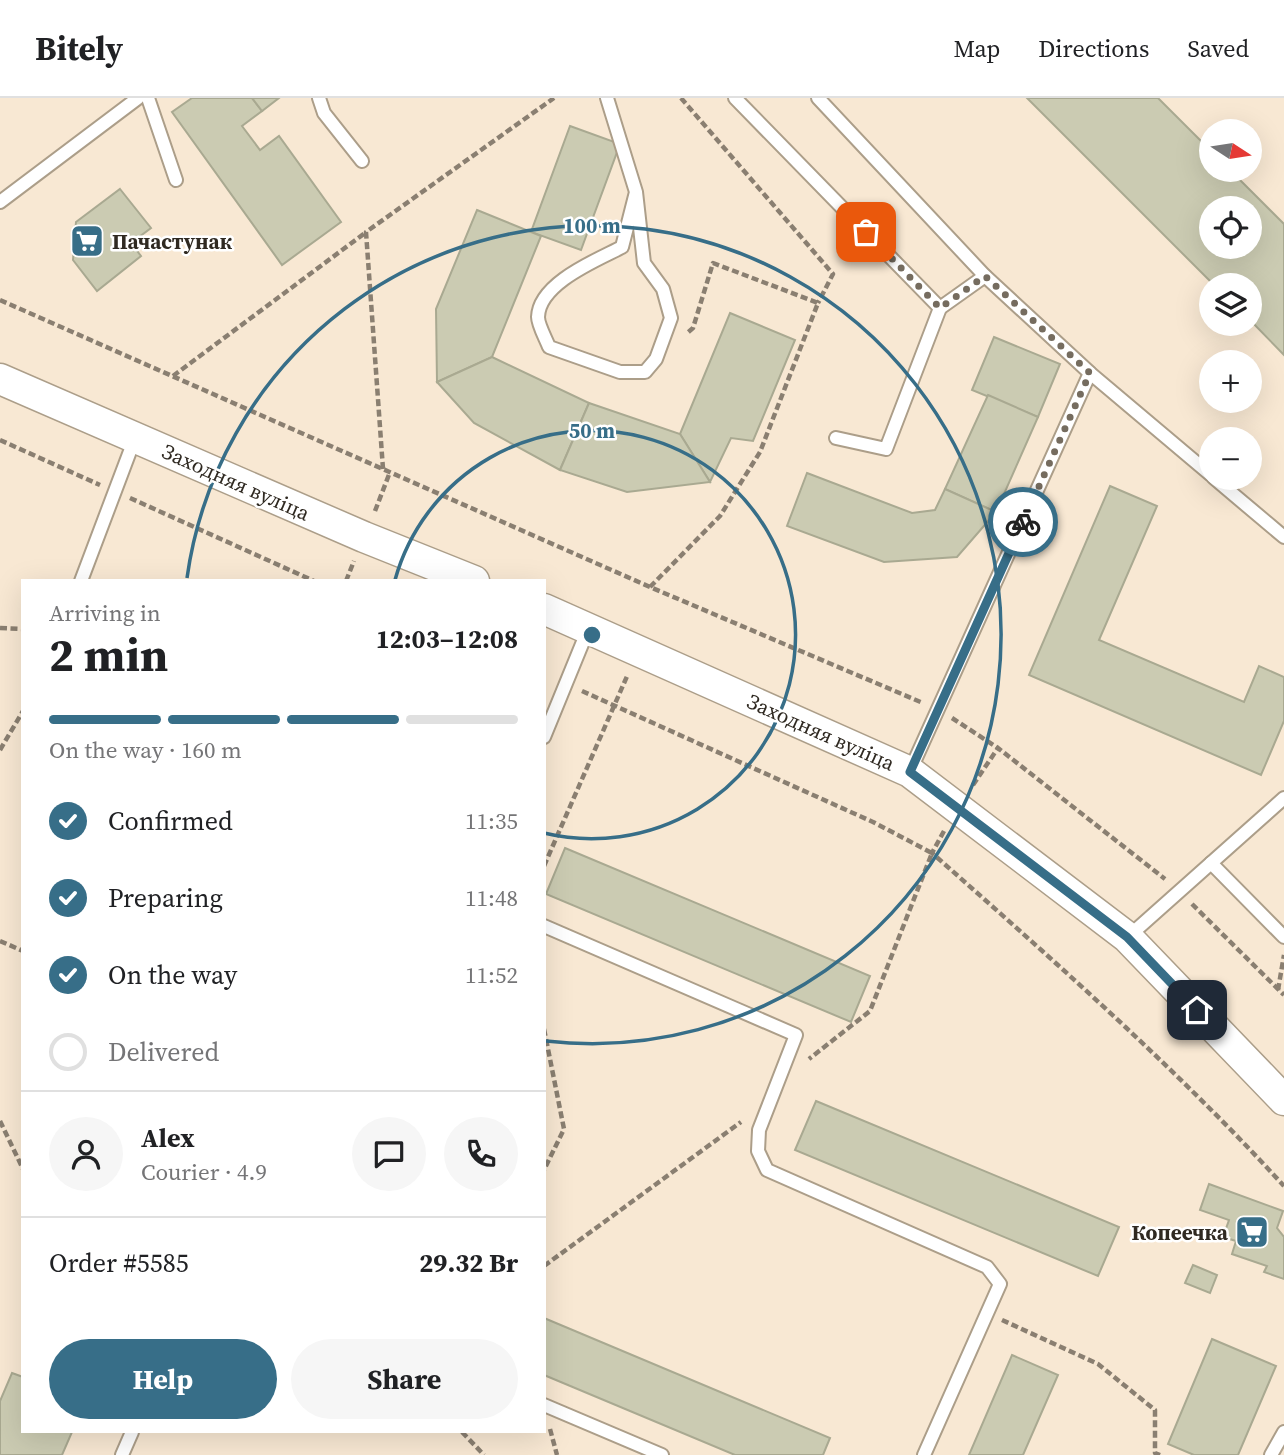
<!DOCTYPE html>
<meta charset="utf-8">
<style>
body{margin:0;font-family:"Source Serif 4",serif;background:#f6f6f6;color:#202124;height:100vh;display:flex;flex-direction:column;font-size:26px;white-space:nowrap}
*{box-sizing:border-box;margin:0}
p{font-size:23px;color:#757577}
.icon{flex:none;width:38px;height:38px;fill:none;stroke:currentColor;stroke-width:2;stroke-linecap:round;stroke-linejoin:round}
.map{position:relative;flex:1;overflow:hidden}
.details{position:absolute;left:21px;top:481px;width:525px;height:854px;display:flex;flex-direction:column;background:#fff;border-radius:0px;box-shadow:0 7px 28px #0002}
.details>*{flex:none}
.needle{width:46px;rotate:102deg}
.buttons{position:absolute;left:1199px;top:21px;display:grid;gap:14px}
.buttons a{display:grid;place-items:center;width:63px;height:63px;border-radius:50%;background:#fff;box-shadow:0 7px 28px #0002;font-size:35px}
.pin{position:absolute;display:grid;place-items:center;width:60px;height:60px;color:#fff;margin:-30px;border-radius:14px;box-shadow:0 4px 10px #0006}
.courier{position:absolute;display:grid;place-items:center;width:70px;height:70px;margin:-35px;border:5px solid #376e88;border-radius:50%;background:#fff;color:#222;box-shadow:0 2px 9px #0007}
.summary em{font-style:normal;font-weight:700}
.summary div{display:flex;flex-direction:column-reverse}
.summary{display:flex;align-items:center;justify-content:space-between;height:119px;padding:0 28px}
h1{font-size:46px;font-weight:700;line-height:52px}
.bar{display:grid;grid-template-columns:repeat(4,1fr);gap:10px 7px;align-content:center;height:84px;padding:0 28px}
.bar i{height:9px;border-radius:5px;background:#e0e0e0}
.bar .on{background:#376e88}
.bar p{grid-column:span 4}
.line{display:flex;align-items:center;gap:18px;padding:0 28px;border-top:2px solid #e0e0e0}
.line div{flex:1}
.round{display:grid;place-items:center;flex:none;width:74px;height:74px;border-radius:37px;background:#f6f6f6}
ol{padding:0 28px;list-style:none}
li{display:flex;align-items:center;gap:21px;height:77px}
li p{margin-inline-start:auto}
li .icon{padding:7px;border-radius:50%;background:#376e88;color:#fff;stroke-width:4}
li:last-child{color:#757577}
li i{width:38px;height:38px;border:4px solid #e0e0e0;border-radius:50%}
.action{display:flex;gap:14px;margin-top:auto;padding:14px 28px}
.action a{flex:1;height:80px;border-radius:42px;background:#376e88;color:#fff;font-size:28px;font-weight:700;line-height:80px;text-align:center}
.action a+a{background:#f6f6f6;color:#202124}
header{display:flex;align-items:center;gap:42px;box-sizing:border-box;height:98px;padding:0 35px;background:#fff;border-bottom:2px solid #e0e0e0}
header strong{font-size:33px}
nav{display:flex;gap:38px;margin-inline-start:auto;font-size:24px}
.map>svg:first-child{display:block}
</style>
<header>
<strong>Bitely</strong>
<nav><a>Map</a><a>Directions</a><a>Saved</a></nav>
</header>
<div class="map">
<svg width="1284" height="1357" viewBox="0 0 1284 1357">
<rect width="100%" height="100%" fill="#f8e8d3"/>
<g fill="#cbcbb2" stroke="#a9a991" stroke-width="2" fill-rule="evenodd">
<polygon points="192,0 252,0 262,13 242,28 260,52 279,38 341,124 282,167 172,14"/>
<polygon points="252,0 279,0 262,13"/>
<path d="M 1027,0 L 1158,0 L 1211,53 L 1211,72 L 1230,72 L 1284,126 L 1284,257 L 1250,222 L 1250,187 L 1214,187 ZM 1211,110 L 1250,110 L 1250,149 L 1211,149 Z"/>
<polygon points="570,28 620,46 581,152 531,134"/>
<polygon points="120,91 151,130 131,145 141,158 97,193 73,162 76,124"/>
<polygon points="477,112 541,138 492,259 437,284 436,211"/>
<polygon points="730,215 795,242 753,343 731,340 710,384 680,336"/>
<polygon points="994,239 1060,266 1038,319 972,292"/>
<polygon points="492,259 589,305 560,372 474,325 437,284"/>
<polygon points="988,297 1038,319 996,414 945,391"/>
<polygon points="589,305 680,336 710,384 627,394 560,372"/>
<polygon points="807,375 912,415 935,412 945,391 996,414 957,459 884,464 787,428"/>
<polygon points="1110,388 1157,408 1099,542 1244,604 1259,568 1284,579 1284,623 1261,677 1029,577"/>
<polygon points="565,750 870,878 851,924 546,796"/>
<polygon points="816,1003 1119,1129 1098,1178 795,1052"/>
<polygon points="1209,1086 1283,1113 1277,1130 1284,1139 1284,1181 1264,1174 1267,1168 1232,1156 1236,1143 1223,1139 1229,1122 1200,1112"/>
<polygon points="1193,1167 1217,1177 1210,1195 1185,1185"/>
<polygon points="544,1220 830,1340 823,1357 735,1357 544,1277"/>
<polygon points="1212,1241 1276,1268 1238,1357 1194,1357 1168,1346"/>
<polygon points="1012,1257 1058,1277 1023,1357 969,1357"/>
<polygon points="12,1275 23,1279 23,1334 72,1334 62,1357 0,1357 0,1303"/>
</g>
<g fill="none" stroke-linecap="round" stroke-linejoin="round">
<defs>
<g id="service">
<polyline points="148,0 176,82"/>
<polyline points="319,0 324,15 362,63"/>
<path d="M 607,0 L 636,94 L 644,165 L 663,191 L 671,220 L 656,261 L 645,274 L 620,274 L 549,249 C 546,241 538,227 538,219 C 539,185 597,162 622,149 L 636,94"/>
<polyline points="735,0 940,210 886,351 836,340"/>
<polyline points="818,0 985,178 1090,275 1211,377"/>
<polyline points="0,104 138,0"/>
<polyline points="940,210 985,178"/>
<polyline points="1214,380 1284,439"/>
<polyline points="81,483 135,340"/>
<polyline points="544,639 589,529"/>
<polyline points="910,673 1090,275"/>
<polyline points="1211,765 1284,839"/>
<polyline points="544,828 796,937 759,1032 758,1053 767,1072 987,1169 1000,1186 924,1357"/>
<polyline points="1128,839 1284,700"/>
<polyline points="544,1307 662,1357"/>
<polyline points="122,1357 132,1334"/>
<polyline points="1271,1357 1284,1334"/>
</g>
<g id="tertiary">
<polyline points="0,281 364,439 474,483"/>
<polyline points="544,511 910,674 1127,839 1284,1002"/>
</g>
</defs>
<use href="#service" stroke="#ac9e89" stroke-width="16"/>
<use href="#tertiary" stroke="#ac9e89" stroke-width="33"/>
<g stroke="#8a7f71" stroke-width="4.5" stroke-dasharray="7 3.5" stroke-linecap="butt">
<polyline points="681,0 833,176 818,205"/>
<polyline points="0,202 650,489 923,605"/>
<polyline points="173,278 365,135"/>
<polyline points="0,342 100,387"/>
<polyline points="383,371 366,134 554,0"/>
<polyline points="130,400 314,483"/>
<polyline points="375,413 390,374"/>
<polyline points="346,483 354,463"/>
<polyline points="650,489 720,418 760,354 818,205 713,165 693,230 686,236"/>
<polyline points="0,530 23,531"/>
<polyline points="582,593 873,724 932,755 870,913 809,961"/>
<polyline points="952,620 998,650"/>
<polyline points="0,652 23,613"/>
<polyline points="973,687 998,650 1165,781"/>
<path d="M 944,733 L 932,755 C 1053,862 1175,969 1284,1088"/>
<polyline points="544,768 628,576"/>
<polyline points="1192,806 1284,897"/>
<polyline points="0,843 23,853"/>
<polyline points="1278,892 1284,857"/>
<polyline points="544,931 564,1031 544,1072"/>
<polyline points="0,1023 23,1071"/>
<polyline points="544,1168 741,1024"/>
<polyline points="1002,1222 1098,1266 1155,1312 1155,1355 1160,1357"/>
<polyline points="550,1331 557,1357"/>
<polyline points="462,1334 484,1357"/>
</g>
<use href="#service" stroke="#fff" stroke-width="12"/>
<use href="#tertiary" stroke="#fff" stroke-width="30"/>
</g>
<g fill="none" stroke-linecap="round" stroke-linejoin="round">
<polyline stroke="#756c5f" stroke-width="7" stroke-dasharray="0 12.6" points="866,134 940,210 985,178 1090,275 1023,424"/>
<polyline stroke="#376e88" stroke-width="9" points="1023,424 910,674 1127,839 1197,912"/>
</g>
<g fill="none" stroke="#376e88" stroke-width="3.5">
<path d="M395 482A204 204 0 1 1 544 735"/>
<path d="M187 480A409 409 0 1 1 546 943"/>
</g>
<defs>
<symbol id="supermarket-square" viewBox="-11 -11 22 22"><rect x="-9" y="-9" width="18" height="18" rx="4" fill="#376e88" stroke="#fff"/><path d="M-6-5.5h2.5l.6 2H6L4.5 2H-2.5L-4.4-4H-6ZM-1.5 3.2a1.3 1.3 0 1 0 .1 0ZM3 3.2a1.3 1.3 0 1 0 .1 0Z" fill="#fff"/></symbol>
</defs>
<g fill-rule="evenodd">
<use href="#supermarket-square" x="68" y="124" width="38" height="38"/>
<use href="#supermarket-square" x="1233" y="1115" width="38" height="38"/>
</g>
<g text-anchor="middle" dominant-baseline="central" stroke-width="5" stroke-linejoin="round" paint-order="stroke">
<g font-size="21" font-weight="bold" fill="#2f2921" stroke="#fff" text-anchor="start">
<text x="112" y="143">Пачастунак</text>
<text x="1228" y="1134" text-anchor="end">Копеечка</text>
</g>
<g font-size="21" fill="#2f2921" stroke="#fff">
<text transform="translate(236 384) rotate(24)">Заходняя вуліца</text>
<text transform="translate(821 634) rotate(24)">Заходняя вуліца</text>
</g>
</g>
<circle cx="592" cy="537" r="10" fill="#376e88" stroke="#fff" stroke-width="3.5"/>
<g font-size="21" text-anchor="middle" font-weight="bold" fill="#376e88" stroke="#fff" stroke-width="5" stroke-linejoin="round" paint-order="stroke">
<text x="592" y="135">100 m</text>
<text x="592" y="340">50 m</text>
</g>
</svg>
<div class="buttons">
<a><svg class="needle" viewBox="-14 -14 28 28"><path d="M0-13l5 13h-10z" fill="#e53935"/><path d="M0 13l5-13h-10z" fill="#757577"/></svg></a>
<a><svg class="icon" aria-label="locate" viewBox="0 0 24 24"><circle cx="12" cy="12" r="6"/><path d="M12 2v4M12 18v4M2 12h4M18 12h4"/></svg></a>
<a><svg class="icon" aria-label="layers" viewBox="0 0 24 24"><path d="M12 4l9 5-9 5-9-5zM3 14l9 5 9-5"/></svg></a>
<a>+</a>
<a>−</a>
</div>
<div class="pin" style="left:866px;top:134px;background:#ea580c"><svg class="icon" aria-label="bag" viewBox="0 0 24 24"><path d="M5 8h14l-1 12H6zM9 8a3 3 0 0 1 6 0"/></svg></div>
<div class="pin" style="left:1197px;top:912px;background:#1f2937"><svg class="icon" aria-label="home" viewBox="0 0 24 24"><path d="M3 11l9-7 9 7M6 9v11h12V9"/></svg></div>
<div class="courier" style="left:1023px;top:424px"><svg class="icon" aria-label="bike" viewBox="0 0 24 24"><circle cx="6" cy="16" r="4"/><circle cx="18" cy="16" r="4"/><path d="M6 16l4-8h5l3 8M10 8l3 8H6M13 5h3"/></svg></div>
<section class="details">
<div class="summary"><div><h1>2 min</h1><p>Arriving in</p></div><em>12:03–12:08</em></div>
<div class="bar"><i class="on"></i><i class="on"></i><i class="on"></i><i></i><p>On the way · 160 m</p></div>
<ol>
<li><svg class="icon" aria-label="check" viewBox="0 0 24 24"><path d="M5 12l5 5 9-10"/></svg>Confirmed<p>11:35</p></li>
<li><svg class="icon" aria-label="check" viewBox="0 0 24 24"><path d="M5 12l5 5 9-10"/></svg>Preparing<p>11:48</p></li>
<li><svg class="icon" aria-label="check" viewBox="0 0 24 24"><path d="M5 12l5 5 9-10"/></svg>On the way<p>11:52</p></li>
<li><i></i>Delivered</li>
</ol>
<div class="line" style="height:126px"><a class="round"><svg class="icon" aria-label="person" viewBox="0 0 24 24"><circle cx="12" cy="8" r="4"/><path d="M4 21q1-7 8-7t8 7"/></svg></a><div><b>Alex</b><p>Courier · 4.9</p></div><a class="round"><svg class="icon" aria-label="chat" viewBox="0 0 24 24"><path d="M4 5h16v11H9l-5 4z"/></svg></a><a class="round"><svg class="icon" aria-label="phone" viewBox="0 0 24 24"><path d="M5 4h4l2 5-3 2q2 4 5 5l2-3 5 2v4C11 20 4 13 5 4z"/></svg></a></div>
<div class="line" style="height:91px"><div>Order #5585</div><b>29.32 Br</b></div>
<div class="action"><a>Help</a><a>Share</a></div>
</section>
</div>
